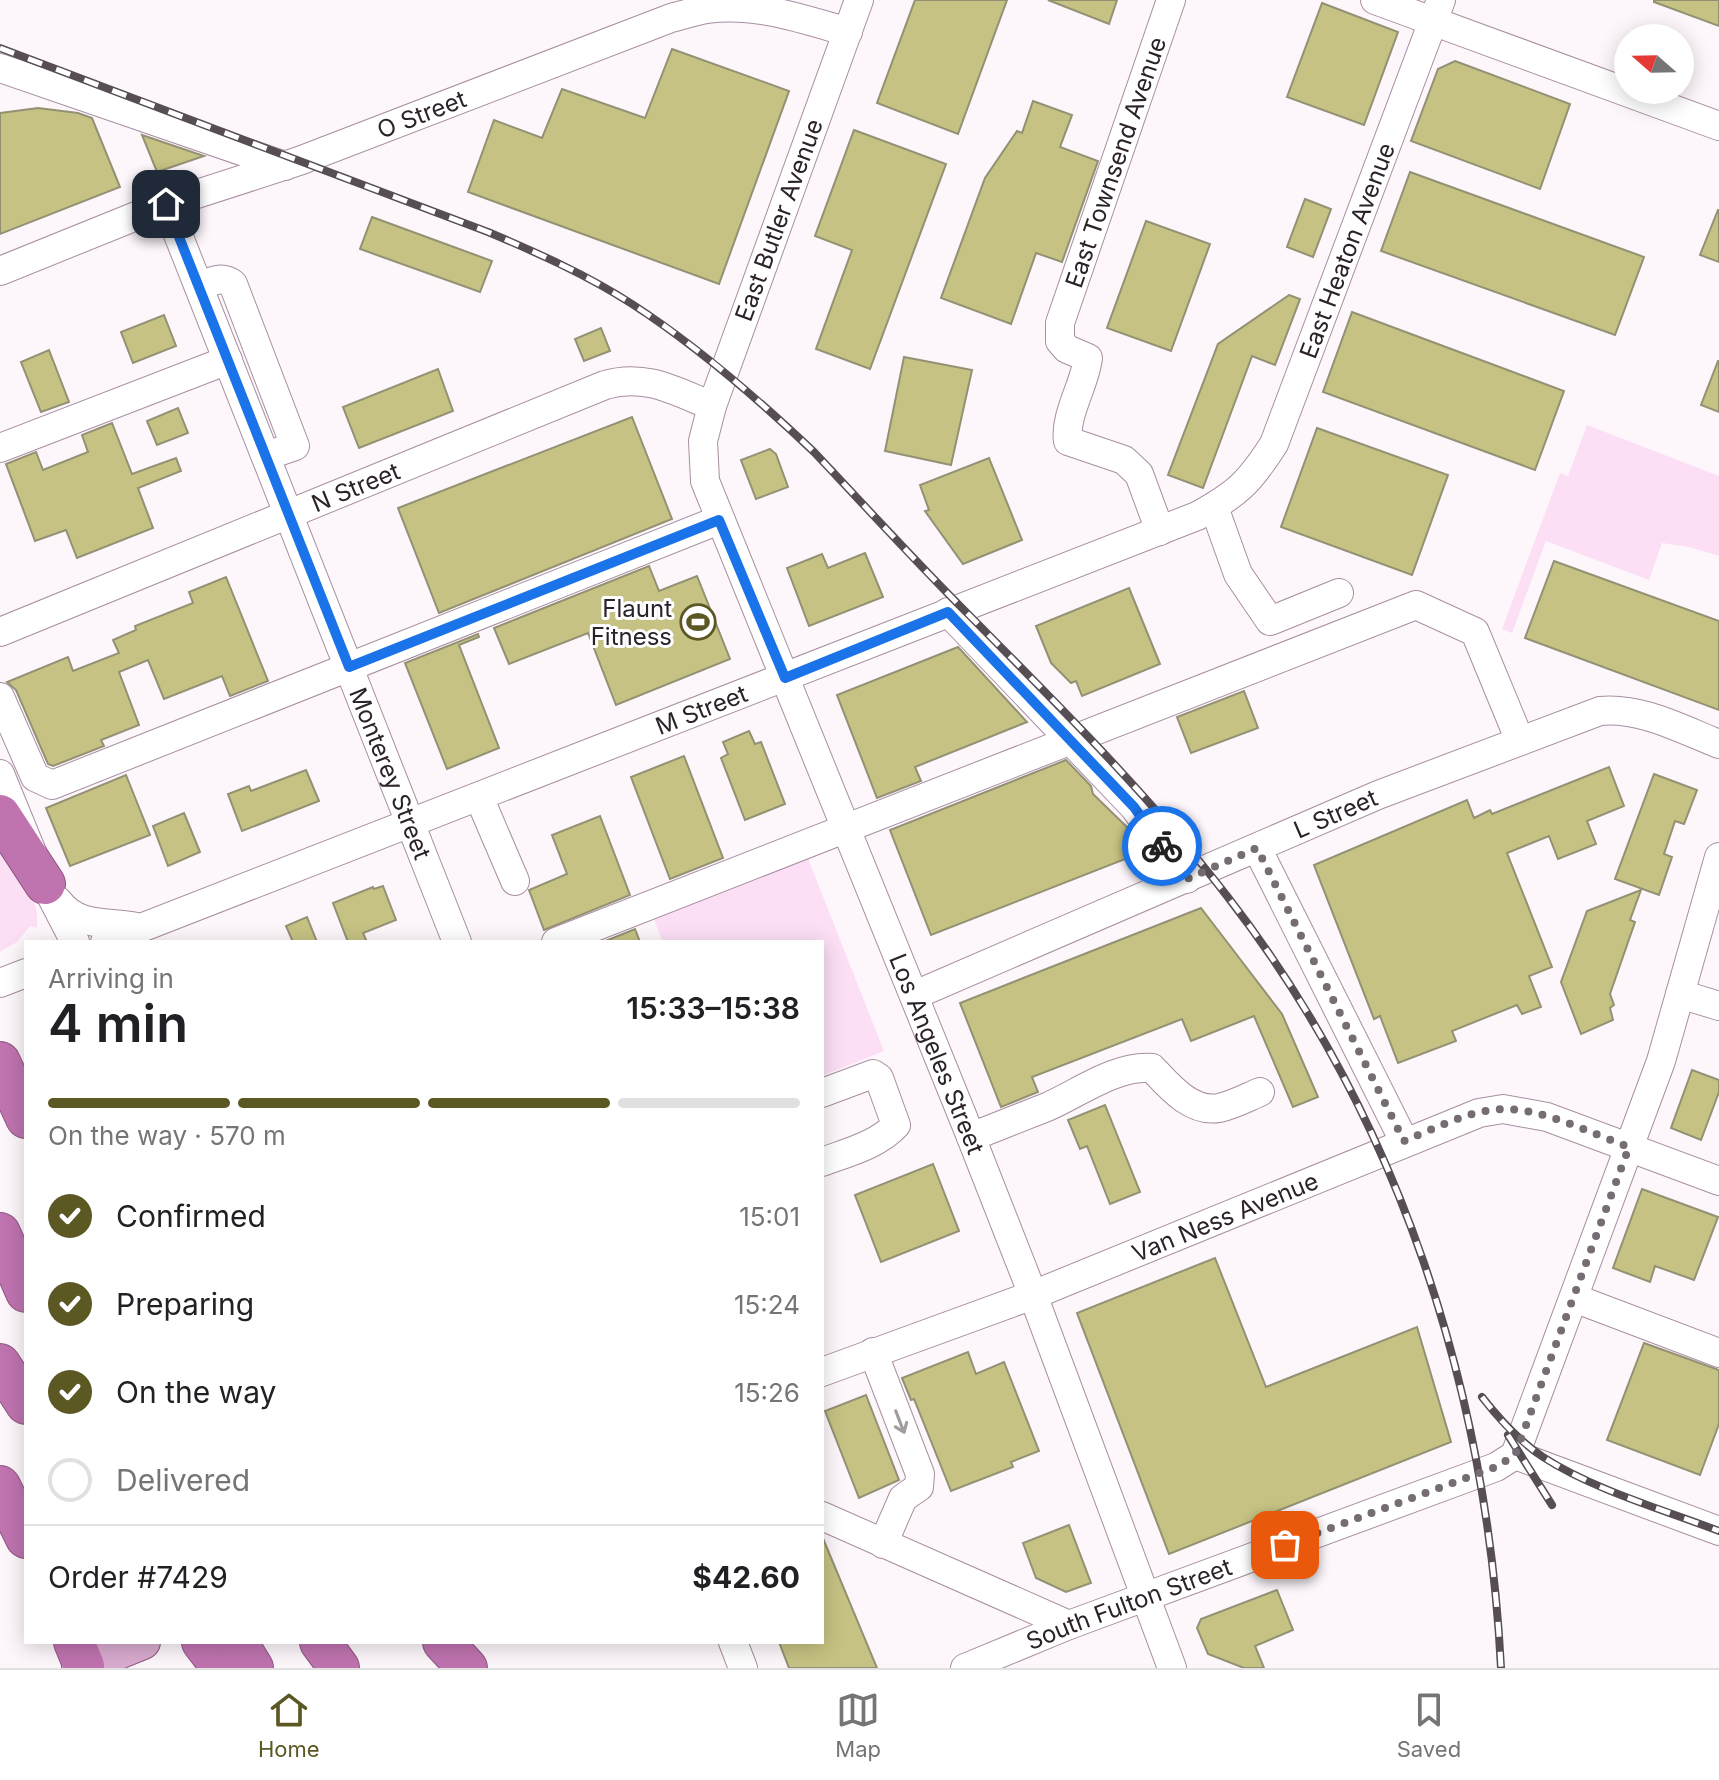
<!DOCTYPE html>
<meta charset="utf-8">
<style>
body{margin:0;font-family:Inter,sans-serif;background:#f2f2f2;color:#202124;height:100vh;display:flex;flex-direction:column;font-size:30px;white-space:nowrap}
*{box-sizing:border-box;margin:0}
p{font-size:26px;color:#757577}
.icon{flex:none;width:44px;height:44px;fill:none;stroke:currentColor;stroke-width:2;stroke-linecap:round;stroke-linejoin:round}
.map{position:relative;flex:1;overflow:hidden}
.details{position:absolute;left:24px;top:940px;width:800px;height:704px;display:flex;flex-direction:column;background:#fff;border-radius:0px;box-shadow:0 4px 20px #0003}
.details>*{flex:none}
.needle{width:52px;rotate:290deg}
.buttons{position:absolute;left:1614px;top:24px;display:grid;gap:16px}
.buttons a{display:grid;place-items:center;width:80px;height:80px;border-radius:50%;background:#fff;box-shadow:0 4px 20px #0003;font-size:40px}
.pin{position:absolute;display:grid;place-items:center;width:68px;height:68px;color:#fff;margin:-34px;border-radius:16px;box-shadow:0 4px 12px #0006}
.courier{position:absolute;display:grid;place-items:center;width:80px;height:80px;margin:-40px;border:6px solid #1a73e8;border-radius:50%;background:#fff;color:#222;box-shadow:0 2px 10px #0007}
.summary em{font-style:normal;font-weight:600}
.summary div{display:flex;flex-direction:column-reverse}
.summary{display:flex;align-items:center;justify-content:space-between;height:136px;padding:0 24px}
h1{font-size:52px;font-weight:600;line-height:60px}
.bar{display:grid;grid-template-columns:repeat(4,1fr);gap:12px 8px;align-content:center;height:96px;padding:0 24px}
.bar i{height:10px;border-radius:6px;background:#e0e0e0}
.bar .selected{background:#5c5824}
.bar p{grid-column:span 4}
.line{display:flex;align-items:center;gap:20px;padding:0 24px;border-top:2px solid #e0e0e0}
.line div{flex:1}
ol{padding:0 24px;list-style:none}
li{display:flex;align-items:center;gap:24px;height:88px}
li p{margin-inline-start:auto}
li .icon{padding:8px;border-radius:50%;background:#5c5824;color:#fff;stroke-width:4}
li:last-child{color:#757577}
li i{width:44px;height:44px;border:4px solid #e0e0e0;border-radius:50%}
.dock{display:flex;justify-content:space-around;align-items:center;height:112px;border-top:2px solid #e0e0e0;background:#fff;font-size:22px;color:#757577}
.dock a{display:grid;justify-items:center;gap:4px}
.dock .selected{color:#5c5824}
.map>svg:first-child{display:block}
</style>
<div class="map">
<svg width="1719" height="1668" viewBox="0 0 1719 1668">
<rect width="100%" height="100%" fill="#fdf7fb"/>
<g fill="#fcdff5">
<polygon points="1587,425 1719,476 1719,556 1689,547 1662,543 1649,580 1546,541 1512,633 1502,629 1560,473 1568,476"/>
<path d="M 0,838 C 15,865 41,896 37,928 L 30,926 L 17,942 L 0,952 Z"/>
<polygon points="805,851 884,1051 822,1076 822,942 663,942 651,912"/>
</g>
<g fill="#c6c283" stroke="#939174" stroke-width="2">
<polygon points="915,0 1007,0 958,134 877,103"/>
<polygon points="1048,0 1117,0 1109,24"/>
<polygon points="1654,0 1719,0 1719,26 1654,2"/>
<polygon points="1322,3 1398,32 1364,125 1287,97"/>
<polygon points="672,49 789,91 719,284 468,192 494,120 542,138 562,89 645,118"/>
<polygon points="1455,61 1570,104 1540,189 1411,141 1438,69"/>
<polygon points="1033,101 1072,115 1060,147 1098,161 1062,262 1036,253 1011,324 941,298 985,178 1017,131 1022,133"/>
<polygon points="38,108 78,113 92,118 120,187 0,234 0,113"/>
<polygon points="854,130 946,164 870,369 816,349 852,250 815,236"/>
<polygon points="142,135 204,156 157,172"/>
<polygon points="1410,172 1644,257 1615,335 1381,251"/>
<polygon points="1305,199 1331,209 1313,257 1287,247"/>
<polygon points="1718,210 1719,210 1719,262 1700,255"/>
<polygon points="372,217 492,261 480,292 360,249"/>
<polygon points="1146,221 1210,244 1171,351 1107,328"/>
<polygon points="1289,295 1300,299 1275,365 1252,356 1203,488 1168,475 1218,344"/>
<polygon points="1352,312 1564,391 1535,470 1323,392"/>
<polygon points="164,315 176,346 133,363 121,332"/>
<polygon points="601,328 610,351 584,361 575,339"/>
<polygon points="49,350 69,402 41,412 21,362"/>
<polygon points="904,357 972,370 951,465 885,451"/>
<polygon points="1718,361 1719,361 1719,412 1701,405"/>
<polygon points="438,369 453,411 359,448 343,407"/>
<polygon points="178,408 188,433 157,445 147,421"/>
<polygon points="632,417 672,519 439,613 398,508"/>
<polygon points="112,423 132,474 176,458 181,471 138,488 153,528 77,558 66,530 35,541 6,464 36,452 43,470 88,452 82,435"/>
<polygon points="1317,428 1448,475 1412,575 1281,527"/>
<polygon points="770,449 776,454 788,487 756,499 741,460"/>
<polygon points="989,458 1022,540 963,564 925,511 929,510 920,485"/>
<polygon points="865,553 883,597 809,626 787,568 822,554 828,568"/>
<polygon points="1554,561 1719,621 1719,710 1525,638"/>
<polygon points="649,566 659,591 697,576 730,659 616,705 588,633 509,664 494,628"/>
<polygon points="226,577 268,681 230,696 222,676 164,699 148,660 119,672 139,725 101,740 104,746 53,766 48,764 16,690 7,682 68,657 73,671 119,653 113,640 136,630 135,626 193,603 189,592"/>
<polygon points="1129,588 1160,664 1082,696 1076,681 1071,683 1051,663 1036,626"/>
<polygon points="478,634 479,637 459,645 499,748 447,769 405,663"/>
<polygon points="958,647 1027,722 915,767 921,781 877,798 837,695"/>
<polygon points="1244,691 1258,728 1191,753 1177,717"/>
<polygon points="749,731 755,744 761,742 785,804 745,820 721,758 728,754 723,742"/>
<polygon points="684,756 723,858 670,879 631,777"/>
<polygon points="1066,760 1091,786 1093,794 1129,829 1138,854 931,935 890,830"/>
<polygon points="1609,767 1624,806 1587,821 1596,844 1558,859 1549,836 1507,853 1552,967 1529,976 1541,1007 1522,1014 1517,1005 1452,1031 1456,1041 1398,1063 1380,1016 1374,1019 1314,865 1467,800 1474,818 1490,810 1492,814"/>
<polygon points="306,770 319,801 242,831 228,794 249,786 251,791"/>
<polygon points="1654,774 1697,790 1684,824 1675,821 1664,854 1672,857 1659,895 1615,879"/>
<polygon points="126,775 150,835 70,866 46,808"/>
<polygon points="184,813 200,852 168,866 153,826"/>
<polygon points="600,816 630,895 544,930 529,890 567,874 552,835"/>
<polygon points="383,886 396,920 363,933 367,942 348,942 333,903 373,887 374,889"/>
<polygon points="1641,890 1630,920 1635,922 1610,994 1614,1005 1610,1008 1613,1020 1581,1034 1561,982 1587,911"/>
<polygon points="1201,908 1282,1014 1318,1097 1293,1107 1254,1016 1191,1041 1182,1019 1032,1077 1038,1092 1001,1107 960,1003"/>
<polygon points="307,917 317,942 293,942 286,926"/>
<polygon points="635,929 640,942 603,942"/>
<polygon points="1692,1070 1719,1080 1719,1092 1701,1140 1671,1128"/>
<polygon points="1105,1105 1140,1192 1110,1204 1087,1146 1080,1149 1068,1120"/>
<polygon points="933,1164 959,1231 881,1262 855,1195"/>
<polygon points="1642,1189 1718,1217 1694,1280 1655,1266 1650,1282 1613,1268"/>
<polygon points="1215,1258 1266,1387 1417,1327 1451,1442 1169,1554 1077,1313"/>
<polygon points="1644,1343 1719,1370 1719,1424 1700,1475 1607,1440"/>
<polygon points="968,1352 976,1374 1004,1362 1039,1451 1011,1462 1013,1467 951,1491 914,1399 911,1400 902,1378"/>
<polygon points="866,1395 899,1480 859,1498 825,1411"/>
<polygon points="1069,1525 1091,1583 1066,1592 1036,1578 1023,1543"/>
<polygon points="822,1536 877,1668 789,1668 779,1642 822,1642"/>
<polygon points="1277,1590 1293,1630 1255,1646 1264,1668 1244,1668 1208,1654 1197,1628 1201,1619"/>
</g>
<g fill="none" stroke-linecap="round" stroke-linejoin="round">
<defs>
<g id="minor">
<path id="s1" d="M 859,0 L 712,406 L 703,441 L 705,481 L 971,1137 L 1033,1295 L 1172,1668"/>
<polyline points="1375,0 1719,126"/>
<polyline points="0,68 285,166"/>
<path id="s2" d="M 166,204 L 457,942"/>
<path id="s3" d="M 0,271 L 166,204 L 299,161 L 671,18 C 683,15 695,11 707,9 C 754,2 803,19 848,32"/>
<path d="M 199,286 C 211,282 221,275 233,284 L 295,446 L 266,456"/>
<polyline points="0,448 228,360"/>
<polyline points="1214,507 1238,574 1270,621 1339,593"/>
<path id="s4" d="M 1160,531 L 1139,474 L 1124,460 L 1068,441 C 1064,416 1085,384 1088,358 L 1067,349 L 1060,341 L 1060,323 L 1171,0"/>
<polyline points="948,612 1134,807 1187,879"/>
<path id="s5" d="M 0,632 L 605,385 C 645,373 675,391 712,406"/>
<polyline points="0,697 35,777 52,785 719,520"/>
<polyline points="0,774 45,884 75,942"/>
<polyline points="479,797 515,881"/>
<polyline points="1257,848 1404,1141"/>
<path d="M 58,901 C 78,928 107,921 136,927"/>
<path id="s6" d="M 105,942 L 1197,516 C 1237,494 1249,483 1274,444 L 1441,0"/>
<polyline points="556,942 1416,605 1475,632 1520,741"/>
<polyline points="0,983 26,973"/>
<polyline points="1680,994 1719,1006"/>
<path id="s7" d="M 915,995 L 1378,795 L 1600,711 C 1641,707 1681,729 1719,744"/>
<path d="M 822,1093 L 873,1074 L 879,1078 L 896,1125 C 878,1145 846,1153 822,1162"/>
<path d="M 971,1137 C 996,1127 1022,1117 1047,1107 C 1079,1093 1116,1065 1152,1068 C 1169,1086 1191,1113 1219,1108 C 1233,1105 1248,1097 1260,1092"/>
<polyline points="1574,1298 1719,1353"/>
<polyline points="873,1352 920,1474 919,1487 903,1498 883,1544"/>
<path id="s8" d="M 822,1372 L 1033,1295 L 1479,1113 L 1503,1109 L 1547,1117 L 1719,1181"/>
<polyline points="1515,1455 1719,1531"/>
<polyline points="822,1516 1069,1625"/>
<polyline points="733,1642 743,1668"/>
<path id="s9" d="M 965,1668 L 1069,1625 L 1496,1467 L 1515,1455 L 1661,1061 L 1719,857"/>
</g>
<polyline id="major" points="79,1668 143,1642"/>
<g id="highway">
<polyline points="0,815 45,884"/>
<polyline points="0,1062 26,1118"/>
<polyline points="0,1233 26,1292"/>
<polyline points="0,1364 26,1404"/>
<polyline points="0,1486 26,1538"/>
<polyline points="74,1642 84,1666"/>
<polyline points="202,1642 222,1668"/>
<polyline points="237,1642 253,1668"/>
<polyline points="320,1642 339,1668"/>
<polyline points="443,1642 467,1668"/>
</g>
</defs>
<use href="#minor" stroke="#a88ea2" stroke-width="30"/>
<use href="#major" stroke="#8c5780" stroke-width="36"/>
<use href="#highway" stroke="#8c5780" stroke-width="42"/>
<use href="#minor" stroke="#fff" stroke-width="28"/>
<use href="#major" stroke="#d9abcf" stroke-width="34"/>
<use href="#highway" stroke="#bf73af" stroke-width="40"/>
<defs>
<g id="rail">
<path d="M 0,48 L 488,232 C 538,253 587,275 632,304 C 697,346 757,398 814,452 C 865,506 915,561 968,614 C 1058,705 1149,795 1227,896 C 1399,1117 1487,1391 1501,1668"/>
<path d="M 1482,1397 C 1500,1420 1519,1441 1543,1457 C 1592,1489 1664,1510 1719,1531"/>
<polyline points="1508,1435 1552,1505"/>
</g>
</defs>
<use href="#rail" stroke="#574e55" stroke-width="8"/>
<use href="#rail" stroke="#fff" stroke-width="5" stroke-dasharray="15" stroke-linecap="butt"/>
</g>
<defs><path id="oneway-shaft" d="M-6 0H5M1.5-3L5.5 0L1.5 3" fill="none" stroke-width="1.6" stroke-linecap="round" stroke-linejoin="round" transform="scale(2)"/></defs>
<use stroke="#a09c9f" href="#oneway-shaft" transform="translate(900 1422) rotate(69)"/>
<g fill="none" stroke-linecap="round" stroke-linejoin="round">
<path stroke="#756d73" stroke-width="8" stroke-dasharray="0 14.4" d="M 1162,846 L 1187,879 L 1257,848 L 1404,1141 C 1435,1129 1470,1109 1505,1109 C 1547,1110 1590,1133 1629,1147 L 1515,1455 L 1496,1467 L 1285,1545"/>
<polyline stroke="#1a73e8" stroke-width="10" points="166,204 349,667 719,520 785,678 948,612 1134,807 1162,846"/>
</g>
<defs>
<symbol id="stadium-ring" viewBox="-11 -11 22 22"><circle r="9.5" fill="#fff" stroke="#5c5824" stroke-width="1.5"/><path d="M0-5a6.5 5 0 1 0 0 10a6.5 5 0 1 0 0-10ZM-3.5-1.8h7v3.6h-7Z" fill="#5c5824"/></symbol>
</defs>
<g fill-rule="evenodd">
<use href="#stadium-ring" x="678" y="602" width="40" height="40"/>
</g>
<g text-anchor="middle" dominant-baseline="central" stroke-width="6" stroke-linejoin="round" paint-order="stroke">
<g font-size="24" fill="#2c222a" stroke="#fff">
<text stroke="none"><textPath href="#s3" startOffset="450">O Street</textPath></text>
<text stroke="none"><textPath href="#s4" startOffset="448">East Townsend Avenue</textPath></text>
<text transform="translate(779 220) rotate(-70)">East Butler Avenue</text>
<text stroke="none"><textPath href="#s6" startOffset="1486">East Heaton Avenue</textPath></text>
<text stroke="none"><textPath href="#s5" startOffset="384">N Street</textPath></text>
<text stroke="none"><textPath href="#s6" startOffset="640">M Street</textPath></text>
<text stroke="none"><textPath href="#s2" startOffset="612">Monterey Street</textPath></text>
<text stroke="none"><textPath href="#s7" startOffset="458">L Street</textPath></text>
<text stroke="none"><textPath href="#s1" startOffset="1126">Los Angeles Street</textPath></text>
<text stroke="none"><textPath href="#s8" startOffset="432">Van Ness Avenue</textPath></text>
<text stroke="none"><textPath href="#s9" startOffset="176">South Fulton Street</textPath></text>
</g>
<g font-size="24" fill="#2c222a" stroke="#fff" text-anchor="end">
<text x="672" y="608">Flaunt<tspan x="672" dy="28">Fitness</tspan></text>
</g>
</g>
</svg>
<div class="buttons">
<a><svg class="needle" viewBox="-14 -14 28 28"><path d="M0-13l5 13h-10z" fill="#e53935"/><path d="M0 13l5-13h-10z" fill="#757577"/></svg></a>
</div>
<div class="pin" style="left:1285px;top:1545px;background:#ea580c"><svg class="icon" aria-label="bag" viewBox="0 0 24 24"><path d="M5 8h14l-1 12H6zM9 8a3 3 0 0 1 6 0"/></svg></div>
<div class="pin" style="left:166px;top:204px;background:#1f2937"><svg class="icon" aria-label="home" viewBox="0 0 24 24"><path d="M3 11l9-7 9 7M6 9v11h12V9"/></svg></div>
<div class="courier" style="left:1162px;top:846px"><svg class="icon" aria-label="bike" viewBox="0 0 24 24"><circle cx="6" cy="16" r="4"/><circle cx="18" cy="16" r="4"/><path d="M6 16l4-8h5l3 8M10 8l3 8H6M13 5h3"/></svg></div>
<section class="details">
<div class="summary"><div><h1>4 min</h1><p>Arriving in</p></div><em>15:33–15:38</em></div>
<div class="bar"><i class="selected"></i><i class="selected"></i><i class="selected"></i><i></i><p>On the way · 570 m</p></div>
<ol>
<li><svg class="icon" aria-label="check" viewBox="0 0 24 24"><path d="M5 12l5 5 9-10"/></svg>Confirmed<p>15:01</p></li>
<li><svg class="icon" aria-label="check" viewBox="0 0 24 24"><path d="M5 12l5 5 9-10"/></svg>Preparing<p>15:24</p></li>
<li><svg class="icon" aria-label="check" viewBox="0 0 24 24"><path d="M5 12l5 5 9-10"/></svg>On the way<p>15:26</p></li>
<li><i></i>Delivered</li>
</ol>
<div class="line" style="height:104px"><div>Order #7429</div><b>$42.60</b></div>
</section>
</div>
<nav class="dock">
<a class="selected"><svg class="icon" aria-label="home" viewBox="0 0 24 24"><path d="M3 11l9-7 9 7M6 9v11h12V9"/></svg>Home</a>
<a><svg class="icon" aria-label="map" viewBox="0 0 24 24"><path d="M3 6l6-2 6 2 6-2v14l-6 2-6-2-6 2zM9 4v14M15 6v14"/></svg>Map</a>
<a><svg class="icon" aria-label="saved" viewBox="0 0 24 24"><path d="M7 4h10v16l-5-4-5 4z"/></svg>Saved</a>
</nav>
